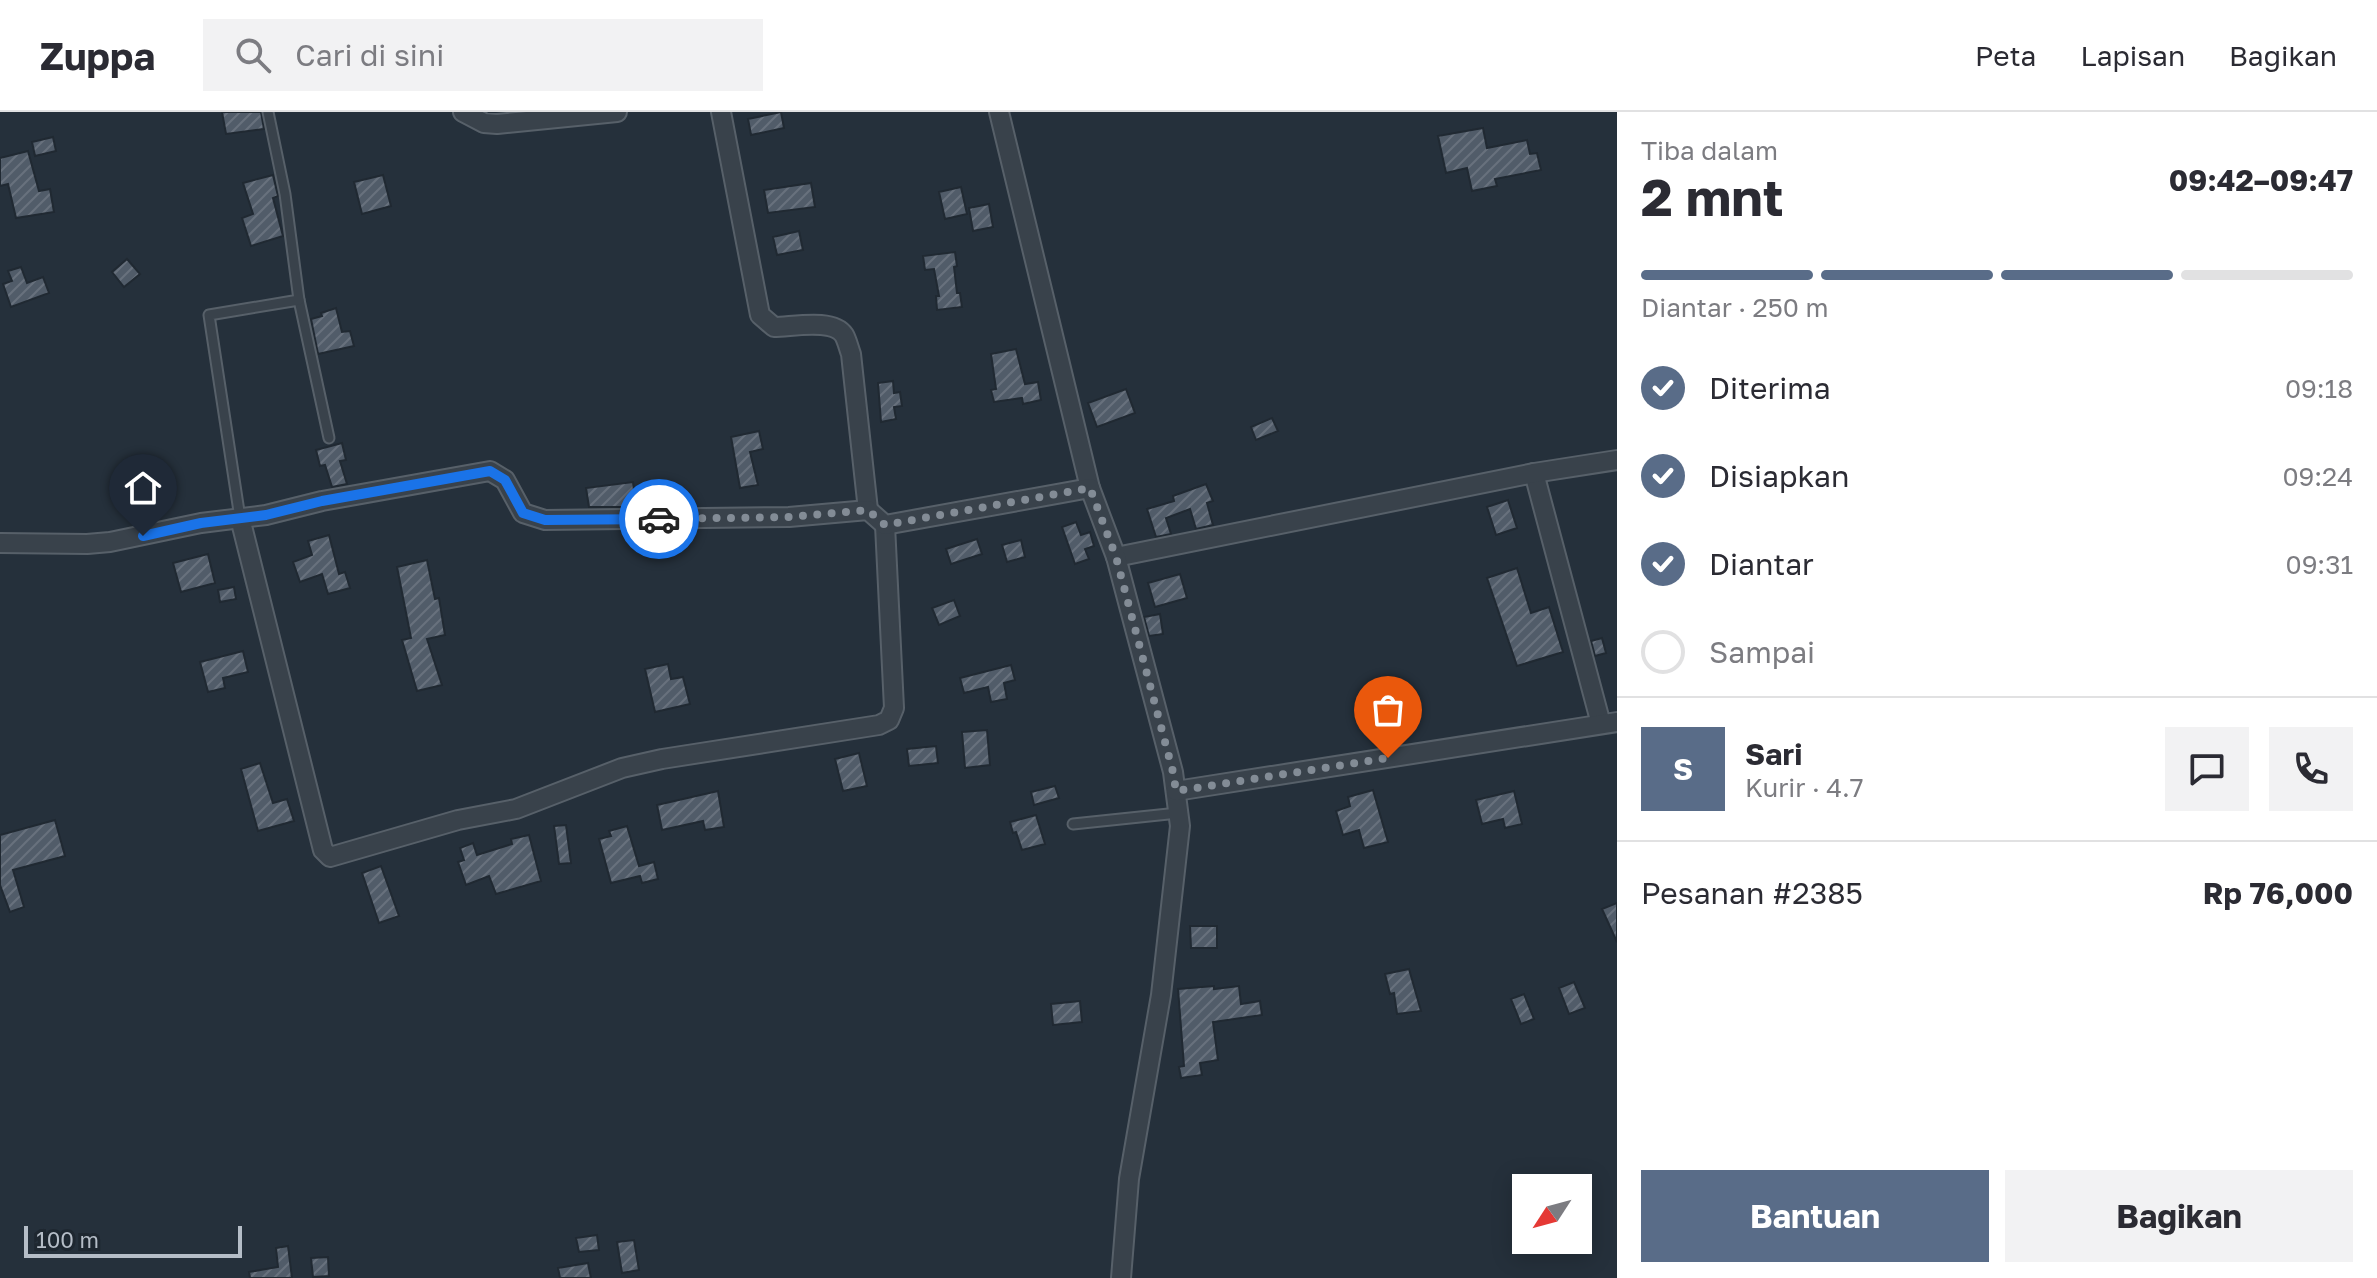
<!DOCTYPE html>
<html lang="id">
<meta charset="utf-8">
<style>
body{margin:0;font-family:"Golos Text",sans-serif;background:#f2f2f3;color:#2b2b33;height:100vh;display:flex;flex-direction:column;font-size:30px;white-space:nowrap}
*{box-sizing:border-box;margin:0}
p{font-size:26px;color:#7c7c81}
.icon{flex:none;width:44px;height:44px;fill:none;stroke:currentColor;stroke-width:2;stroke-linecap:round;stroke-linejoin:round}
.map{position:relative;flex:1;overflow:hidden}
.drawer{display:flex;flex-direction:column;background:#fff;width:760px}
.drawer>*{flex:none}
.needle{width:52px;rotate:234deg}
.buttons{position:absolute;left:1512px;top:1062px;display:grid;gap:16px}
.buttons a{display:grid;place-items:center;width:80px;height:80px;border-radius:0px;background:#fff;box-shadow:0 4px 20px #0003;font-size:40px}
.scale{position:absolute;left:24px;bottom:20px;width:218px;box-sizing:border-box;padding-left:8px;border:4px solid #b5bdc7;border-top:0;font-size:22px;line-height:28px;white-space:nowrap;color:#b5bdc7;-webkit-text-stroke:6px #1e2730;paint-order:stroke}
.pin{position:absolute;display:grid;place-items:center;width:68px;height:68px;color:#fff;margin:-82px -34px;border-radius:50% 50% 50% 0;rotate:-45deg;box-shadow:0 0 8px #0007}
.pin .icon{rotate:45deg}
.courier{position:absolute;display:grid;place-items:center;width:80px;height:80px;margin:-40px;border:6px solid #1a73e8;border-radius:50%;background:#fff;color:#222;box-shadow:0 2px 10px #0007}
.overview em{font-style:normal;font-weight:700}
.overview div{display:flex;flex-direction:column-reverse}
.overview{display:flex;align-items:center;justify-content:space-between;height:136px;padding:0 24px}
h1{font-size:52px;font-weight:700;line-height:60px}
.bar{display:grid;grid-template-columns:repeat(4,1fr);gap:12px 8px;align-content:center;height:96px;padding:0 24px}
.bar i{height:10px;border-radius:6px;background:#e1e1e2}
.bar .active{background:#596c88}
.bar p{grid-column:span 4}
.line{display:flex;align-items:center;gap:20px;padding:0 24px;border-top:2px solid #e1e1e2}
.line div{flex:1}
.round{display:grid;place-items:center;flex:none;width:84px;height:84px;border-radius:0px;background:#f2f2f3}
ol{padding:0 24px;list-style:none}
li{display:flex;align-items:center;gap:24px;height:88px}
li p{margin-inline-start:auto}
li .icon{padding:8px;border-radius:50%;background:#596c88;color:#fff;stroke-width:4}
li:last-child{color:#7c7c81}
li i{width:44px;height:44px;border:4px solid #e1e1e2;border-radius:50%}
.action{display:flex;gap:16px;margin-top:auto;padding:16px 24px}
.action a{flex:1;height:92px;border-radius:0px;background:#596c88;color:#fff;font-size:32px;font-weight:700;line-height:92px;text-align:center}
.action a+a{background:#f2f2f3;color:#2b2b33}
header{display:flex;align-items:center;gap:48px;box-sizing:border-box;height:112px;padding:0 40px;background:#fff;border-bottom:2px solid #e1e1e2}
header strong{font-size:38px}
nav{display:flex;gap:44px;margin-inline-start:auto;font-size:28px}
.search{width:560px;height:72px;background:#f2f2f3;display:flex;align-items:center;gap:20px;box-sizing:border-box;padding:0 28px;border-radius:0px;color:#7c7c81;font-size:30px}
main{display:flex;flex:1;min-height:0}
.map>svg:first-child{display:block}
</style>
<header>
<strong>Zuppa</strong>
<div class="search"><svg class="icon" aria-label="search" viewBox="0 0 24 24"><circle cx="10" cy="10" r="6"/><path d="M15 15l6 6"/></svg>Cari di sini</div>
<nav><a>Peta</a><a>Lapisan</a><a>Bagikan</a></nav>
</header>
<main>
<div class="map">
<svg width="1617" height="1166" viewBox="0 0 1617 1166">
<defs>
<pattern id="building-hatch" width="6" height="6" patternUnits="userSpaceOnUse" patternTransform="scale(2)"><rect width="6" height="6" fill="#515c69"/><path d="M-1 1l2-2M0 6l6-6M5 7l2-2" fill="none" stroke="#68717d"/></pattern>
</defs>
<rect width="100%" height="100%" fill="#25303b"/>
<g fill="url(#building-hatch)" stroke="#202932" stroke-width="2">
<polygon points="222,0 261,0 264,17 226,22"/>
<polygon points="781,0 784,16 751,23 748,7"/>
<polygon points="1483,16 1487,36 1527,28 1530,42 1537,41 1541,58 1495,67 1497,74 1472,79 1467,56 1446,61 1438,24"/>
<polygon points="53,25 56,39 35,44 32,30"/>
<polygon points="28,39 39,79 50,77 54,100 16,106 8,72 0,74 0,46"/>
<polygon points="273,63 278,84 273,86 283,124 251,134 242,106 253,102 243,71"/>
<polygon points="383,63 391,94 362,102 354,70"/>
<polygon points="811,71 815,95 768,101 764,78"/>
<polygon points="961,75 967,102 945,107 939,80"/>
<polygon points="989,92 993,115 973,119 969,96"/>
<polygon points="799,119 803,138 777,143 773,125"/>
<polygon points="955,140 957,154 954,155 957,181 960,181 962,195 937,198 936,184 939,184 934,157 925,158 923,144"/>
<polygon points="127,147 140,162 124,175 112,160"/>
<polygon points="21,155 27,171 43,165 49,181 11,195 3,172 12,169 8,159"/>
<polygon points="336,196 342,220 350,219 354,234 318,242 311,207 322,204 321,201"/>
<polygon points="1016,237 1025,272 1038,270 1041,288 1023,292 1022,286 994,290 991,278 996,277 991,242"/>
<polygon points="893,269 894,281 900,280 902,294 894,295 896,307 881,310 878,271"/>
<polygon points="1126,277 1135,301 1097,315 1088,291"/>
<polygon points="1272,306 1278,319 1256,328 1251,315"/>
<polygon points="759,319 763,337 750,340 758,373 740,376 731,325"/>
<polygon points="342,331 346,348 340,349 347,372 332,375 325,353 320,354 316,338"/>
<polygon points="633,370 635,385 632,386 633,395 589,395 586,376"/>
<polygon points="1206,372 1213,389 1207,391 1213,413 1196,417 1190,397 1166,406 1171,422 1156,425 1147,397 1174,389 1173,384"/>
<polygon points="1508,388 1517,416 1496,423 1487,395"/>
<polygon points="1076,410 1081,423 1090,420 1094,434 1085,437 1089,447 1075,452 1062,415"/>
<polygon points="329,423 339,462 345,460 350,476 328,482 322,462 300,470 293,450 312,443 308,429"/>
<polygon points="977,427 982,442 951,452 946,437"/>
<polygon points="1021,428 1025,445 1007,450 1002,433"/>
<polygon points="208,442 215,471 181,480 173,451"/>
<polygon points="427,448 435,487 439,486 445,523 427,527 442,573 417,579 402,528 411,526 397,455"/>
<polygon points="1517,456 1531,501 1549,495 1563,540 1517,554 1487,466"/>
<polygon points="1180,462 1187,486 1155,495 1148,471"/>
<polygon points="234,475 236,487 220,490 218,478"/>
<polygon points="954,488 960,504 939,513 932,496"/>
<polygon points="1160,502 1163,522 1149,524 1144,505"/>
<polygon points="1602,526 1606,541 1595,544 1591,529"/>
<polygon points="243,539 248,560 223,566 225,576 208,580 200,550"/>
<polygon points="668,552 671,567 683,565 690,592 655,600 645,557"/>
<polygon points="1011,553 1015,568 1004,571 1007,587 991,590 988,575 964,581 960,566"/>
<polygon points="987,618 990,653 965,656 962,620"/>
<polygon points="936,634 938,651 909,654 907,637"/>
<polygon points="859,641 867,674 843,679 835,647"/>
<polygon points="260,651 273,691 287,687 294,709 258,719 241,657"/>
<polygon points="1055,674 1059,686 1034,693 1031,680"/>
<polygon points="1373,678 1388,730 1364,736 1359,718 1343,723 1336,699 1350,694 1348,685"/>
<polygon points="718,679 724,715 705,718 703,709 662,718 657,693"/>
<polygon points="1514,679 1522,712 1505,716 1503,707 1482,712 1476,688"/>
<polygon points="1036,703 1045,732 1022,738 1016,720 1013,721 1010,710"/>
<polygon points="55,708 65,744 13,758 24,795 10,800 0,773 0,723"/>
<polygon points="566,713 571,751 559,752 554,714"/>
<polygon points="627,714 639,754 654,750 658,767 642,771 640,764 611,771 599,727 611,724 609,719"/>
<polygon points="529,723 541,769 496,782 489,764 466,773 458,750 464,748 460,736 473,731 477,743 512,732 511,727"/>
<polygon points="381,754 399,804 379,811 362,761"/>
<polygon points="1617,791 1617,830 1602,797"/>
<polygon points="1190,814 1217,814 1217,836 1191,836"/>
<polygon points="1409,857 1421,899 1397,902 1394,881 1390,882 1385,862"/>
<polygon points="1574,870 1585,896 1569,902 1559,876"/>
<polygon points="1214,874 1214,877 1239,874 1241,892 1260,889 1262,903 1213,910 1218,948 1200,951 1202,963 1181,966 1179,955 1184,954 1178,877"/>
<polygon points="1524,882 1534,907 1521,912 1511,887"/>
<polygon points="1080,889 1082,910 1053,913 1051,892"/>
<polygon points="597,1123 599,1138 579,1140 576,1126"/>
<polygon points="634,1128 639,1158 622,1161 617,1130"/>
<polygon points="288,1134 292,1166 250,1166 249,1160 278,1155 276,1136"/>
<polygon points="328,1145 329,1164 313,1165 311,1146"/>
<polygon points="588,1151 591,1166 560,1166 558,1156"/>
</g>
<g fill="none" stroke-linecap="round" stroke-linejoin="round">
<defs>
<g id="service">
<polyline points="299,188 329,326"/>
<polyline points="240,406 209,203 299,188 285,82 268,0"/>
<polyline points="1073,712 1178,701"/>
</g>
<g id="minor">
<polyline points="463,0 484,11 497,12 617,0"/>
<path d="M 721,0 L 760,203 L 774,215 C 792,215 833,206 844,223 C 847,228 849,237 851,242 L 868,398"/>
<polyline points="999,0 1090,376"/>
<polyline points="1534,361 1601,612"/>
<polyline points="240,406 323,738 330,745 458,708 516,697 622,656 662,647 879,613 889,608 894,596 885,413"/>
<polyline points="0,431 87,432 110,430 201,411 266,403 322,389 490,359 505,368 523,401 545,408 789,405 868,398 885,413 1090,376 1116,445 1534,361 1617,348"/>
<polyline points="1116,445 1173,660 1180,714 1161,883 1129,1067 1121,1166"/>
<polyline points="1176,679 1617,610"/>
</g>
</defs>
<use href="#service" stroke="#576069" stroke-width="13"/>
<use href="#minor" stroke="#576069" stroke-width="22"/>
<use href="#service" stroke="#39424b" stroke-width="9"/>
<use href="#minor" stroke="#39424b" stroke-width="18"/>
</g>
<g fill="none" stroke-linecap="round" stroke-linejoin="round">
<polyline stroke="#838c96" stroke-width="8" stroke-dasharray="0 14.4" points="659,407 789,405 868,398 885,413 1090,376 1116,445 1173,660 1176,679 1388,646"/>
<polyline stroke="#1a73e8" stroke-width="10" points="143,424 201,411 266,403 322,389 490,359 505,368 523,401 545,408 659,407"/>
</g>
</svg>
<div class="buttons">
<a><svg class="needle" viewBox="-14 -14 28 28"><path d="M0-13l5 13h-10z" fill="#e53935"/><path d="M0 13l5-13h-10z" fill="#7c7c81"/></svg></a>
</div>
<div class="scale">100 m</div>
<div class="pin" style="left:1388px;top:646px;background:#ea580c"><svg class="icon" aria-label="bag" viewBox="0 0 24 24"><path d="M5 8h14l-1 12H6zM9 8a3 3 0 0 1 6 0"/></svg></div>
<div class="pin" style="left:143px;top:424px;background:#1f2937"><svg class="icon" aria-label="home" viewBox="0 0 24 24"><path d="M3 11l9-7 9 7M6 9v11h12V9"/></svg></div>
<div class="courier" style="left:659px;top:407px"><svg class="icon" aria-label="car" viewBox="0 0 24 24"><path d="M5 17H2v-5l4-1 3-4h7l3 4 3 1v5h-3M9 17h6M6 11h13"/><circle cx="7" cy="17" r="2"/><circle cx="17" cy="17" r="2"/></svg></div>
</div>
<section class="drawer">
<div class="overview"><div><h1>2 mnt</h1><p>Tiba dalam</p></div><em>09:42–09:47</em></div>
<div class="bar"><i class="active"></i><i class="active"></i><i class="active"></i><i></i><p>Diantar · 250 m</p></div>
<ol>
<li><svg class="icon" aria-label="check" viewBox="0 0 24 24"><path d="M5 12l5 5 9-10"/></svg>Diterima<p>09:18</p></li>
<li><svg class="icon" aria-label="check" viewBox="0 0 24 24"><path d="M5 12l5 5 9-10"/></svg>Disiapkan<p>09:24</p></li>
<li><svg class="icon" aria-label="check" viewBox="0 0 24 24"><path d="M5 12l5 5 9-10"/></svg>Diantar<p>09:31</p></li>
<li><i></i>Sampai</li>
</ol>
<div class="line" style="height:144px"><b class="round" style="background:#596c88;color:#fff">S</b><div><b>Sari</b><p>Kurir · 4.7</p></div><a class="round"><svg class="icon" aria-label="chat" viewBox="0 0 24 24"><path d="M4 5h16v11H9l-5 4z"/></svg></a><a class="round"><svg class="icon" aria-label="phone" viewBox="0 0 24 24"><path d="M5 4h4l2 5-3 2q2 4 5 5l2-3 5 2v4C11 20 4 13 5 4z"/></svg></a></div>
<div class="line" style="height:104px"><div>Pesanan #2385</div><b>Rp 76,000</b></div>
<div class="action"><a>Bantuan</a><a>Bagikan</a></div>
</section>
</main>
